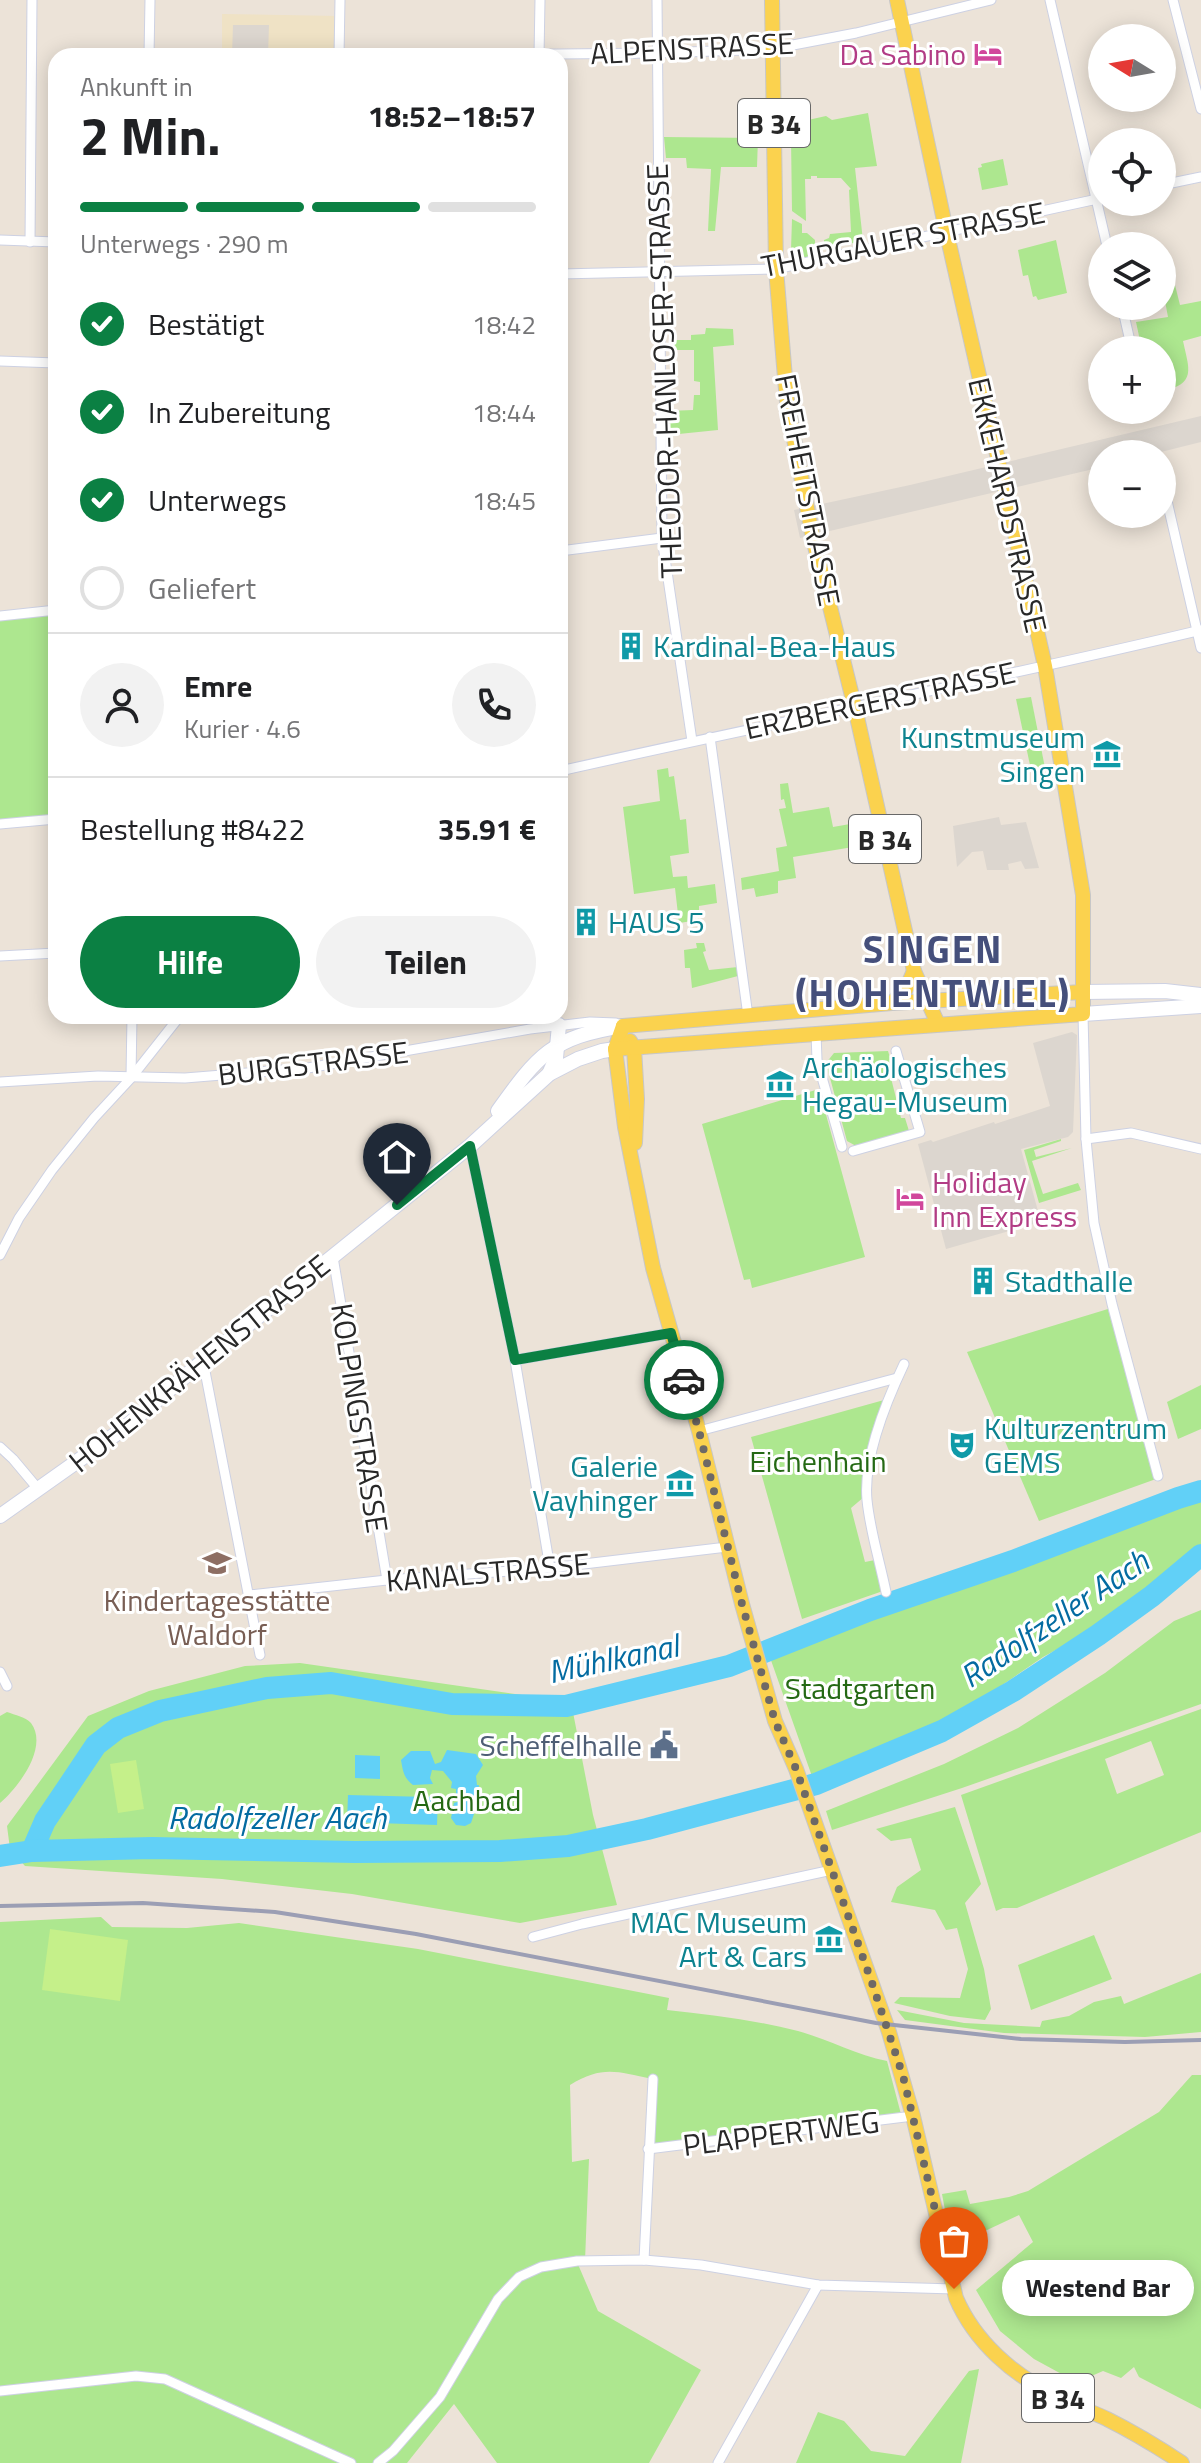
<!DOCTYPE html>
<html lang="de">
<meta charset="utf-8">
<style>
body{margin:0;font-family:"Titillium Web",sans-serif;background:#f2f2f2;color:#202124;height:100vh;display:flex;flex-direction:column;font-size:30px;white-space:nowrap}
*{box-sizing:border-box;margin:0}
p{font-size:26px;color:#757577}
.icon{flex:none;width:44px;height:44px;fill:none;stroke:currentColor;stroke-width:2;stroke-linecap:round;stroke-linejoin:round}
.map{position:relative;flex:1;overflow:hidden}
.drawer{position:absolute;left:48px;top:48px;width:520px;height:976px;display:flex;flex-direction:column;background:#fff;border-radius:24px;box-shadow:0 4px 20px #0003}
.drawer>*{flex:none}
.needle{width:52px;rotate:281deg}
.fabs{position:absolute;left:1088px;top:24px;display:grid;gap:16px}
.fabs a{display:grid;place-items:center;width:88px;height:88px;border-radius:50%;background:#fff;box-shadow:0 4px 20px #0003;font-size:40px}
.pin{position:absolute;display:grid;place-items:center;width:68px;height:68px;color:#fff;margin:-82px -34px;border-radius:50% 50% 50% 0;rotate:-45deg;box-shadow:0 0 8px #0007}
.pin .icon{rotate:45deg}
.courier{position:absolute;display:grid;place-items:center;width:80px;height:80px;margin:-40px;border:6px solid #0b8043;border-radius:50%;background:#fff;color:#222;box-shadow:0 2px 10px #0007}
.bubble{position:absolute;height:56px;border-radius:28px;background:#fff;box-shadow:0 4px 20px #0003;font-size:26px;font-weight:700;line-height:56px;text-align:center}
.overview em{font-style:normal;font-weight:700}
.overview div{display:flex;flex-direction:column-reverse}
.overview{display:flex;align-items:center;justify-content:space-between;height:136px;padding:0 32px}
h1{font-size:52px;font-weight:700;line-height:60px}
.bar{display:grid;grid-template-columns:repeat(4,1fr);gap:12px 8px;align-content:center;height:96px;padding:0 32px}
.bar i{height:10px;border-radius:6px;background:#e0e0e0}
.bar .selected{background:#0b8043}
.bar p{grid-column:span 4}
.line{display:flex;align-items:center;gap:20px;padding:0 32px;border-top:2px solid #e0e0e0}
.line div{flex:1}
.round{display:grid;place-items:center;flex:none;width:84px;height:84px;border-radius:42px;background:#f2f2f2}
ol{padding:0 32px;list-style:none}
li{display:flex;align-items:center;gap:24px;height:88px}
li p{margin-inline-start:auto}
li .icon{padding:8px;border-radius:50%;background:#0b8043;color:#fff;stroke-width:4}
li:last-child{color:#757577}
li i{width:44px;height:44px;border:4px solid #e0e0e0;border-radius:50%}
.action{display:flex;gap:16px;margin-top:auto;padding:16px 32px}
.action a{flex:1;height:92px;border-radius:48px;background:#0b8043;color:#fff;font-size:32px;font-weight:700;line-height:92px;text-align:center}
.action a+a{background:#f2f2f2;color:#202124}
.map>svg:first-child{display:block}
</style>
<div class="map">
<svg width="1201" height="2463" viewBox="0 0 1201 2463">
<rect width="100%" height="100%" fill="#ece3d8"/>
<polygon fill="#efe2c5" points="222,14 340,16 339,56 222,56"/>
<g fill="#ade78f" fill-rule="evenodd">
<polygon points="868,113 877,166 855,168 863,241 824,249 824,240 829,238 830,234 851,232 849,190 851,189 841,178 817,178 817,176 811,176 811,179 805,179 806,221 792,211 791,138 801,136 803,139 799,122 826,116 832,120"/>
<polygon points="664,137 758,138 757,167 721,167 715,231 708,231 711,169 687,168 686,158 666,158"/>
<polygon points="1003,159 1008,185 982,190 978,168 982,167 981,164"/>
<polygon points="792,219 802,224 802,233 807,233 815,240 815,252 807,257 797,257 791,250"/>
<polygon points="1056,240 1067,293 1038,300 1036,296 1033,297 1028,275 1023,276 1018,250"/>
<path d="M 1174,281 L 1180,305 L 1201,301 L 1201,336 L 1183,341 C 1189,369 1197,384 1162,391 L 1162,350 L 1142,350 L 1136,322 L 1168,317 L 1162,285 Z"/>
<polygon points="706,328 733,329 734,345 713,347 718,430 669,435 668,411 693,410 694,395 700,395 700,382 694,381 694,350 670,350 670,340 691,340 691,335 705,334"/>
<polygon points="56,610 56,819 0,824 0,616"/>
<polygon points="1031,697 1048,783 1034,784 1016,699"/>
<polygon points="668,768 669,777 674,776 680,820 686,819 689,853 670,856 673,877 687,876 688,888 715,884 717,903 699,906 699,920 679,923 675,888 634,894 623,807 660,801 657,770"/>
<polygon points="788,783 793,813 829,807 833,827 850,824 853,847 793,857 796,878 778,881 778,893 756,897 754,888 742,890 741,878 779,871 776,848 787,846 779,809 786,808 784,799 781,800 780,784"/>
<polygon points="696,943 704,943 706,951 703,952 709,970 738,967 738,976 692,988 690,968 685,968 684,950 697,948"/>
<polygon points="888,1051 891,1061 890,1074 901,1118 905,1118 909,1131 856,1146 847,1141 826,1063 834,1053"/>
<polygon points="819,1089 865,1257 752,1288 750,1279 744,1280 702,1124"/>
<polygon points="1061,1139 1061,1141 1034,1150 1036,1157 1072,1148 1032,1161 1043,1194 1078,1183 1081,1190 1039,1203 1024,1150"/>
<polygon points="1108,1309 1156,1479 1039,1521 967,1352"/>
<polygon points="1201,1385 1201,1429 1178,1439 1167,1402"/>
<polygon points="884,1400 864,1497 851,1508 865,1562 875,1560 883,1591 802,1619 751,1437"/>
<polygon points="1201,1497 1201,1559 1087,1633 1043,1657 940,1728 814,1782 767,1649 1014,1562 1178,1499"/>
<polygon points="1201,1610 1201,1704 962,1788 832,1830 826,1811 944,1764 1018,1728 1105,1673 1174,1621"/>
<polygon points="300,1663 571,1702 593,1815 617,1905 520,1923 352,1894 222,1879 25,1866 10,1849 7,1826 88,1716 149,1691 245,1666"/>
<path d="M 1201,1709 L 1201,1832 L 1017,1908 L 1003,1908 L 996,1911 L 961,1795 ZM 1151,1741 L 1164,1775 L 1117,1794 L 1105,1759 Z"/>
<path d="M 7,1712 C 15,1715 26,1717 31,1723 C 49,1747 18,1788 0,1803 L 0,1716 Z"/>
<polygon points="955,1807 981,1884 965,1903 984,1969 991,2009 985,2020 950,2016 894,2003 900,1997 960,1998 968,1969 957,1928 946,1930 935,1910 891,1902 897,1887 921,1870 911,1838 891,1841 876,1829"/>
<path d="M 101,1917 L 112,1927 L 187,1928 L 239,1923 L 418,1949 L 669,1998 L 667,2010 C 711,2015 755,2020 798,2031 C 828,2039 856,2055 887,2061 L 902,2118 L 648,2149 L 652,2079 C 617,2072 603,2065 570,2085 L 572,2162 L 589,2159 L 585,2261 L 577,2262 L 598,2311 L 701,2370 L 649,2463 L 497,2463 L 454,2404 L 407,2463 L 0,2463 L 0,1922 Z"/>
<polygon points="1094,1935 1112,1979 1031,2010 1018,1965"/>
<polygon points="1201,1973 1201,2032 1145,2037 1004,2033 905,2020 897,2010 964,2023 1040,2027 1042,2021 1069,2016 1094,2002 1121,1996 1124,2004"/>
<polygon points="1192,2075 1201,2075 1201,2409 1139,2377 1134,2367 1121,2378 1103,2371 1080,2381 1067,2377 1034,2359 1000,2331 976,2290 1033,2242 1019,2215 970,2238 949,2231 942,2194 966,2190 970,2204 1009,2197 1028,2191 1159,2112"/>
<polygon points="979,2369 961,2463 796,2463 818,2412 844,2421 871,2451 905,2456 969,2371"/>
</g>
<g fill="#c5f08a">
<polygon points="136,1760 144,1809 118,1813 110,1764"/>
<polygon points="50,1929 128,1940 120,2001 42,1990"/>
</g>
<g fill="#dcd6cf">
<polygon points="233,25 269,25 268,56 232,56"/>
<polygon points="1201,416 1201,442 1153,454 1102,454 1102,467 800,538 794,510 910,485"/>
<polygon points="999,817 1001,825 1026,822 1039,868 1025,869 1021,861 1008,864 1009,870 987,870 983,851 972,852 957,867 953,826"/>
<polygon points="1072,1032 1077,1035 1073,1132 1068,1137 1021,1149 1041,1222 946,1249 918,1144 931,1140 933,1142 994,1122 995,1124 1050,1106 1033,1043"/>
</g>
<g fill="#61d0f7">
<path d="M 447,1750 L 476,1754 L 483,1765 L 476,1776 L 477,1785 L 479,1785 L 477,1805 L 472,1806 L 475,1811 L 471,1823 L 465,1826 L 456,1825 L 451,1818 L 454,1803 L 460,1801 L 461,1797 L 456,1796 L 456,1789 L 451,1788 L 452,1782 L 443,1771 L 432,1770 L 430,1778 L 433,1784 L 413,1785 C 404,1778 403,1772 401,1760 L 411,1751 L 430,1751 L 435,1764 L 441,1762 Z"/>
<polygon points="355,1755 380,1756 380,1779 355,1778"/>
<polygon points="433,1794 438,1794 437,1825 347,1822 348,1795 429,1797"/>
</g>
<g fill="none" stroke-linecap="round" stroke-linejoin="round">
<g stroke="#61d0f7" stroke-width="22">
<polyline points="32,1851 45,1821 96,1745 118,1728 160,1711 267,1688 331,1683 452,1704 566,1706 729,1666 870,1610 1013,1561 1178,1498 1201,1491"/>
<polyline points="0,1856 32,1851 152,1848 355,1852 500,1851 568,1846 647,1829 816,1784 942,1731 1013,1691 1098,1635 1152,1596 1201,1555"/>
</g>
<defs>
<g id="street">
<polyline points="657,0 662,538 692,741"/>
<polyline points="1050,0 1107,246"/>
<polyline points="1173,0 1201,109"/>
<polyline points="149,56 150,0"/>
<polyline points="339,56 658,53 772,49 856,33 991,0"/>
<polyline points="339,56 340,0"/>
<polyline points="539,56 540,0"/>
<polyline points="1162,185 1201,177"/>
<polyline points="0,240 56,242"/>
<polyline points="30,242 32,0"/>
<polyline points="560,274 776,269 1102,198"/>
<polyline points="1122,306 1132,350"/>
<polyline points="0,361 56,363"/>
<polyline points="1167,501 1201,648"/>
<polyline points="560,551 662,538"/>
<polyline points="0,616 56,610"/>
<polyline points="710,737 748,1016"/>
<path d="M 560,771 C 773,723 988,681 1201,630"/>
<polyline points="0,824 56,819"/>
<polyline points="0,956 56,953"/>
<polyline points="1083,1014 1086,1139 1094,1223 1112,1304 1158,1476"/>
<polyline points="816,1033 817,1060 842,1147"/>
<polyline points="131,1077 132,1016"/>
<polyline points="0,1082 98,1076 185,1078 308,1068 530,1029 590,1022 616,1023"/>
<polyline points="1086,1139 1131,1133 1201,1149"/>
<polyline points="470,1146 515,1360 550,1568"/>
<polyline points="853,1151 920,1132 896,1051"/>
<polyline points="0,1255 19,1218 52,1170 94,1118 131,1078 180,1016"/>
<polyline points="333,1257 387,1580"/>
<polyline points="515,1360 671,1333"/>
<polyline points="203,1361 260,1655"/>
<polyline points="699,1431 897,1378"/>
<polyline points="0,1447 13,1459 39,1490"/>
<path d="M 886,1592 C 880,1562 870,1531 867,1500 C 863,1457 886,1402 904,1364"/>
<polyline points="249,1595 387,1580 550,1568 727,1547"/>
<polyline points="0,1672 7,1686"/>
<polyline points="533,1937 582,1924 832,1870"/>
<polyline points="648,2149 913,2116"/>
<polyline points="644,2260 653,2079"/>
<polyline points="0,2391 136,2376 165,2379 351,2463"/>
<polyline points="378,2463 393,2451 440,2397 498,2299 519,2277 541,2267 577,2261 644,2260 701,2265 818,2285 954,2289"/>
<polyline points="718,2463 818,2285"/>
</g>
<g id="secondary">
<polyline points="1083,992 1165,991 1201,995"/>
<polyline points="1083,1014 1201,1006"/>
<polyline points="549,1074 556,1058 559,1025"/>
<path d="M 498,1111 C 538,1055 552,1037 623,1026"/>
<polyline points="0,1516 123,1429 203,1361 470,1146 549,1074 578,1059 602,1051 615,1049"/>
</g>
<g id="primary">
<polyline points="772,0 776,269 787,402 812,534 855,708 914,971 938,1024"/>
<polyline points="892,1003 906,989 914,971"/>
<path d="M 623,1026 L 615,1049 L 625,1127 L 653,1268 L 699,1431 L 742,1604 L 775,1721 L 796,1769 L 889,2032 L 913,2116 L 956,2298 C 975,2342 1013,2375 1056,2396 C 1072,2405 1090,2411 1107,2419 C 1133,2432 1158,2447 1182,2463"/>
<polyline points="623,1026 892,1003 1083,992"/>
<polyline points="630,1041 634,1048 637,1099 635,1143"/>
<polyline points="615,1049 1083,1014 1083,895 1045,666 946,230 897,0"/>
</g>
</defs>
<use href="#street" stroke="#cdd1e3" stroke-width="11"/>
<use href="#secondary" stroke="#cdd1e3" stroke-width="16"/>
<use href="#primary" stroke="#c7c7c7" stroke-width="16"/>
<use href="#street" stroke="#fff" stroke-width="9"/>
<use href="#secondary" stroke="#fff" stroke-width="14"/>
<use href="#primary" stroke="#fbd24e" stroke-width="14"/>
<polyline stroke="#9b9eb4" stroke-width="4" points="0,1906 143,1903 275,1912 416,1934 876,2023 1021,2039 1125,2042 1201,2040"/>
</g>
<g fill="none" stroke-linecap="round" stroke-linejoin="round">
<polyline stroke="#6d6966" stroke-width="8" stroke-dasharray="0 14.4" points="684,1380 699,1431 742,1604 775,1721 796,1769 872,1983 903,2076 954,2289"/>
<polyline stroke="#0b8043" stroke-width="10" points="397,1205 470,1146 515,1360 671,1333 684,1380"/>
</g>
<defs>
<symbol id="hotel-bare" viewBox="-9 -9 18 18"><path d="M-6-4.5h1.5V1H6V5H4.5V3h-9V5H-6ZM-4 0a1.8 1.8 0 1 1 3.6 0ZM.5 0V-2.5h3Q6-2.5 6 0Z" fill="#d1479c" stroke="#fff" stroke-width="2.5" paint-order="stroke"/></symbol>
<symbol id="building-bare" viewBox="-9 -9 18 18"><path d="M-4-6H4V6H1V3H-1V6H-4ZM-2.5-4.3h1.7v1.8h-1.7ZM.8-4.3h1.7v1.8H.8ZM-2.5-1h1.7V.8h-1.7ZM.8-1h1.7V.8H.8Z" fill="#0f9aa8" stroke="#fff" stroke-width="2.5" paint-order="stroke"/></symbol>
<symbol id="museum-bare" viewBox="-9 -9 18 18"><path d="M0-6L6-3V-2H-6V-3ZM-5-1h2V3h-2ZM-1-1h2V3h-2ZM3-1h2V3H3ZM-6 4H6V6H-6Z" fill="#0f9aa8" stroke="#fff" stroke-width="2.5" paint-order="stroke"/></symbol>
<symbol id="theatre-bare" viewBox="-9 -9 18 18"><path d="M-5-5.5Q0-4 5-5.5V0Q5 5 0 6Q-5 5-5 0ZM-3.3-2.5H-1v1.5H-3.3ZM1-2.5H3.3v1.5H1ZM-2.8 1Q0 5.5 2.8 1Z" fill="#0f9aa8" stroke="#fff" stroke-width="2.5" paint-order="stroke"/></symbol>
<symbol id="school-bare" viewBox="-9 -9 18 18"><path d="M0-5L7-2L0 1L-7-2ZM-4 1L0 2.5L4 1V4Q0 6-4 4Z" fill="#8d6e63" stroke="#fff" stroke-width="2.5" paint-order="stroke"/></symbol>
<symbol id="civic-bare" viewBox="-9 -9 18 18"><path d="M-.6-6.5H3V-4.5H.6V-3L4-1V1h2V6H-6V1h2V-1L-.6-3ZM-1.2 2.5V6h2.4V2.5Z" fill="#5c6f8a" stroke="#fff" stroke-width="2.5" paint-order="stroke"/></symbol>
</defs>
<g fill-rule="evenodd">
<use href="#hotel-bare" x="968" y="34" width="40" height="40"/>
<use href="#building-bare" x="611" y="626" width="40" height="40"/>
<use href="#museum-bare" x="1087" y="734" width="40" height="40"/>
<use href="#building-bare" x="566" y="902" width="40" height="40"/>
<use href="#museum-bare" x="760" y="1064" width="40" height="40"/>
<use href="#hotel-bare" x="890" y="1179" width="40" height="40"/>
<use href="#building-bare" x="963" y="1261" width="40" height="40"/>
<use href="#theatre-bare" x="942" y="1425" width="40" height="40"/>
<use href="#museum-bare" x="660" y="1463" width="40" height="40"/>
<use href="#school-bare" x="197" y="1543" width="40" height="40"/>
<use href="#civic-bare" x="644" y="1725" width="40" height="40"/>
<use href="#museum-bare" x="809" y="1919" width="40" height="40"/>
</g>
<g text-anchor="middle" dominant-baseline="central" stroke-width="6" stroke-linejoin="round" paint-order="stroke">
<g fill="#fff" stroke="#686868" stroke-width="2">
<rect x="738" y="99" width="72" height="48" rx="6"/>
<rect x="849" y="815" width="72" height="48" rx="6"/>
<rect x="1022" y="2374" width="72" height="48" rx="6"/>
</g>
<g font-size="28" font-weight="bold" fill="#282828">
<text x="774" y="123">B 34</text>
<text x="885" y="839">B 34</text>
<text x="1058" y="2398">B 34</text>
</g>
<g font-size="30" fill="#282828" stroke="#fff">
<text transform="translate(692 48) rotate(-3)">ALPENSTRASSE</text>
<text transform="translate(903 239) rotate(-11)">THURGAUER STRASSE</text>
<text transform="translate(664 371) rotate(-92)">THEODOR-HANLOSER-STRASSE</text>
<text transform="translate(808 490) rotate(79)">FREIHEITSTRASSE</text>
<text transform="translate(1008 505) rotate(77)">EKKEHARDSTRASSE</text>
<text transform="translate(880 700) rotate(-12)">ERZBERGERSTRASSE</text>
<text transform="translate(313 1063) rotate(-7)">BURGSTRASSE</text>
<text transform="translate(199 1363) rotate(-39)">HOHENKRÄHENSTRASSE</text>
<text transform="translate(360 1418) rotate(81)">KOLPINGSTRASSE</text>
<text transform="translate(488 1572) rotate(-5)">KANALSTRASSE</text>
<text transform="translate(781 2133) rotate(-7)">PLAPPERTWEG</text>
</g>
<g font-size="30" fill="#b23c85" stroke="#fff" text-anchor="end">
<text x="966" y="54">Da Sabino</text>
<text x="932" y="1182" text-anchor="start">Holiday<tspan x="932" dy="34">Inn Express</tspan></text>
</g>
<g font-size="30" fill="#0d838f" stroke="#fff" text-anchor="start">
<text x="653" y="646">Kardinal-Bea-Haus</text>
<text x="1085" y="737" text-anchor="end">Kunstmuseum<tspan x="1085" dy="34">Singen</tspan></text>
<text x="608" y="922">HAUS 5</text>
<text x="802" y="1067">Archäologisches<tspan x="802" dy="34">Hegau-Museum</tspan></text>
<text x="1005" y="1281">Stadthalle</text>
<text x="984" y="1428">Kulturzentrum<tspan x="984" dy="34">GEMS</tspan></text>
<text x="658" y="1466" text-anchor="end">Galerie<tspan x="658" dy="34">Vayhinger</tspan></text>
<text x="807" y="1922" text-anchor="end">MAC Museum<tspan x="807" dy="34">Art &amp; Cars</tspan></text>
</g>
<g font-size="30" fill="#256914" stroke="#fff">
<text x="818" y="1461">Eichenhain</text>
<text x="860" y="1688">Stadtgarten</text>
<text x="467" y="1800">Aachbad</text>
</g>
<g font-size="30" fill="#785e54" stroke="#fff">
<text x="217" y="1600">Kindertagesstätte<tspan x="217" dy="34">Waldorf</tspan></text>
</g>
<g font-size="30" fill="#4e5e75" stroke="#fff" text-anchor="end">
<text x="642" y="1745">Scheffelhalle</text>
</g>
<g font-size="32" font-style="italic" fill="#036ba1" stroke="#fff">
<text transform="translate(1054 1618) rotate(-34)">Radolfzeller Aach</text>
<text transform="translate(613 1658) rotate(-12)">Mühlkanal</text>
<text x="277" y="1817">Radolfzeller Aach</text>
</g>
<g font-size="38" font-weight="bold" letter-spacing="2" fill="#454f7b" stroke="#fff">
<text x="933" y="949">SINGEN<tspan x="933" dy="44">(HOHENTWIEL)</tspan></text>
</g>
</g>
</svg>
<div class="fabs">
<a><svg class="needle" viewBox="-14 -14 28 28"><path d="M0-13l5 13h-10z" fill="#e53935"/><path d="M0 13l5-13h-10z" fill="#757577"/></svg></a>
<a><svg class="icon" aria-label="locate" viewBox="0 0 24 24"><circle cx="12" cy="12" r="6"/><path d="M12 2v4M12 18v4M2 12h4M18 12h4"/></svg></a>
<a><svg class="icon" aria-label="layers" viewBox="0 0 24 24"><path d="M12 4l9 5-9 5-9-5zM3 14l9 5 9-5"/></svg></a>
<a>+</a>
<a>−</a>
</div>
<div class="pin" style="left:954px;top:2289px;background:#ea580c"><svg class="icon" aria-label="bag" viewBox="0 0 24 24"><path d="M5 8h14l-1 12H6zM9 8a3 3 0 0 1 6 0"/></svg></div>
<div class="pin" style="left:397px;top:1205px;background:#1f2937"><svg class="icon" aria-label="home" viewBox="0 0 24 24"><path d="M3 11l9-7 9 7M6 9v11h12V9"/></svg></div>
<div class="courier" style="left:684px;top:1380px"><svg class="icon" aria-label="car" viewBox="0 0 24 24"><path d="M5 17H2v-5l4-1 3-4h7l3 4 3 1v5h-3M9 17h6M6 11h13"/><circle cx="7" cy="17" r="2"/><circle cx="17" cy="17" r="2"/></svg></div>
<div class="bubble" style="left:1002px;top:2260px;width:192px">Westend Bar</div>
<section class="drawer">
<div class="overview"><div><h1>2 Min.</h1><p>Ankunft in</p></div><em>18:52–18:57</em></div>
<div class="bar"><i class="selected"></i><i class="selected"></i><i class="selected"></i><i></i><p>Unterwegs · 290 m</p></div>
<ol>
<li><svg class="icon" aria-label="check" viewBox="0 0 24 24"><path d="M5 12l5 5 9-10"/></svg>Bestätigt<p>18:42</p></li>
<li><svg class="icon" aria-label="check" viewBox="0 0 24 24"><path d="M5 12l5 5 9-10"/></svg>In Zubereitung<p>18:44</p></li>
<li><svg class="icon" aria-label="check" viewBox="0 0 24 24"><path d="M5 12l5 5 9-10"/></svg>Unterwegs<p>18:45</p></li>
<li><i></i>Geliefert</li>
</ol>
<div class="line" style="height:144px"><a class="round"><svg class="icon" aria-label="person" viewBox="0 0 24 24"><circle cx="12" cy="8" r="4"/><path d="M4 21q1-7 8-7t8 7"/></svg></a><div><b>Emre</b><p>Kurier · 4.6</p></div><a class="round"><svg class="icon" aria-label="phone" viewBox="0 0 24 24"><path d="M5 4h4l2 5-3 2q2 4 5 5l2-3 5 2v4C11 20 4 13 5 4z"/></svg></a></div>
<div class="line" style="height:104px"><div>Bestellung #8422</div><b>35.91 €</b></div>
<div class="action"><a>Hilfe</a><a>Teilen</a></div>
</section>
</div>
